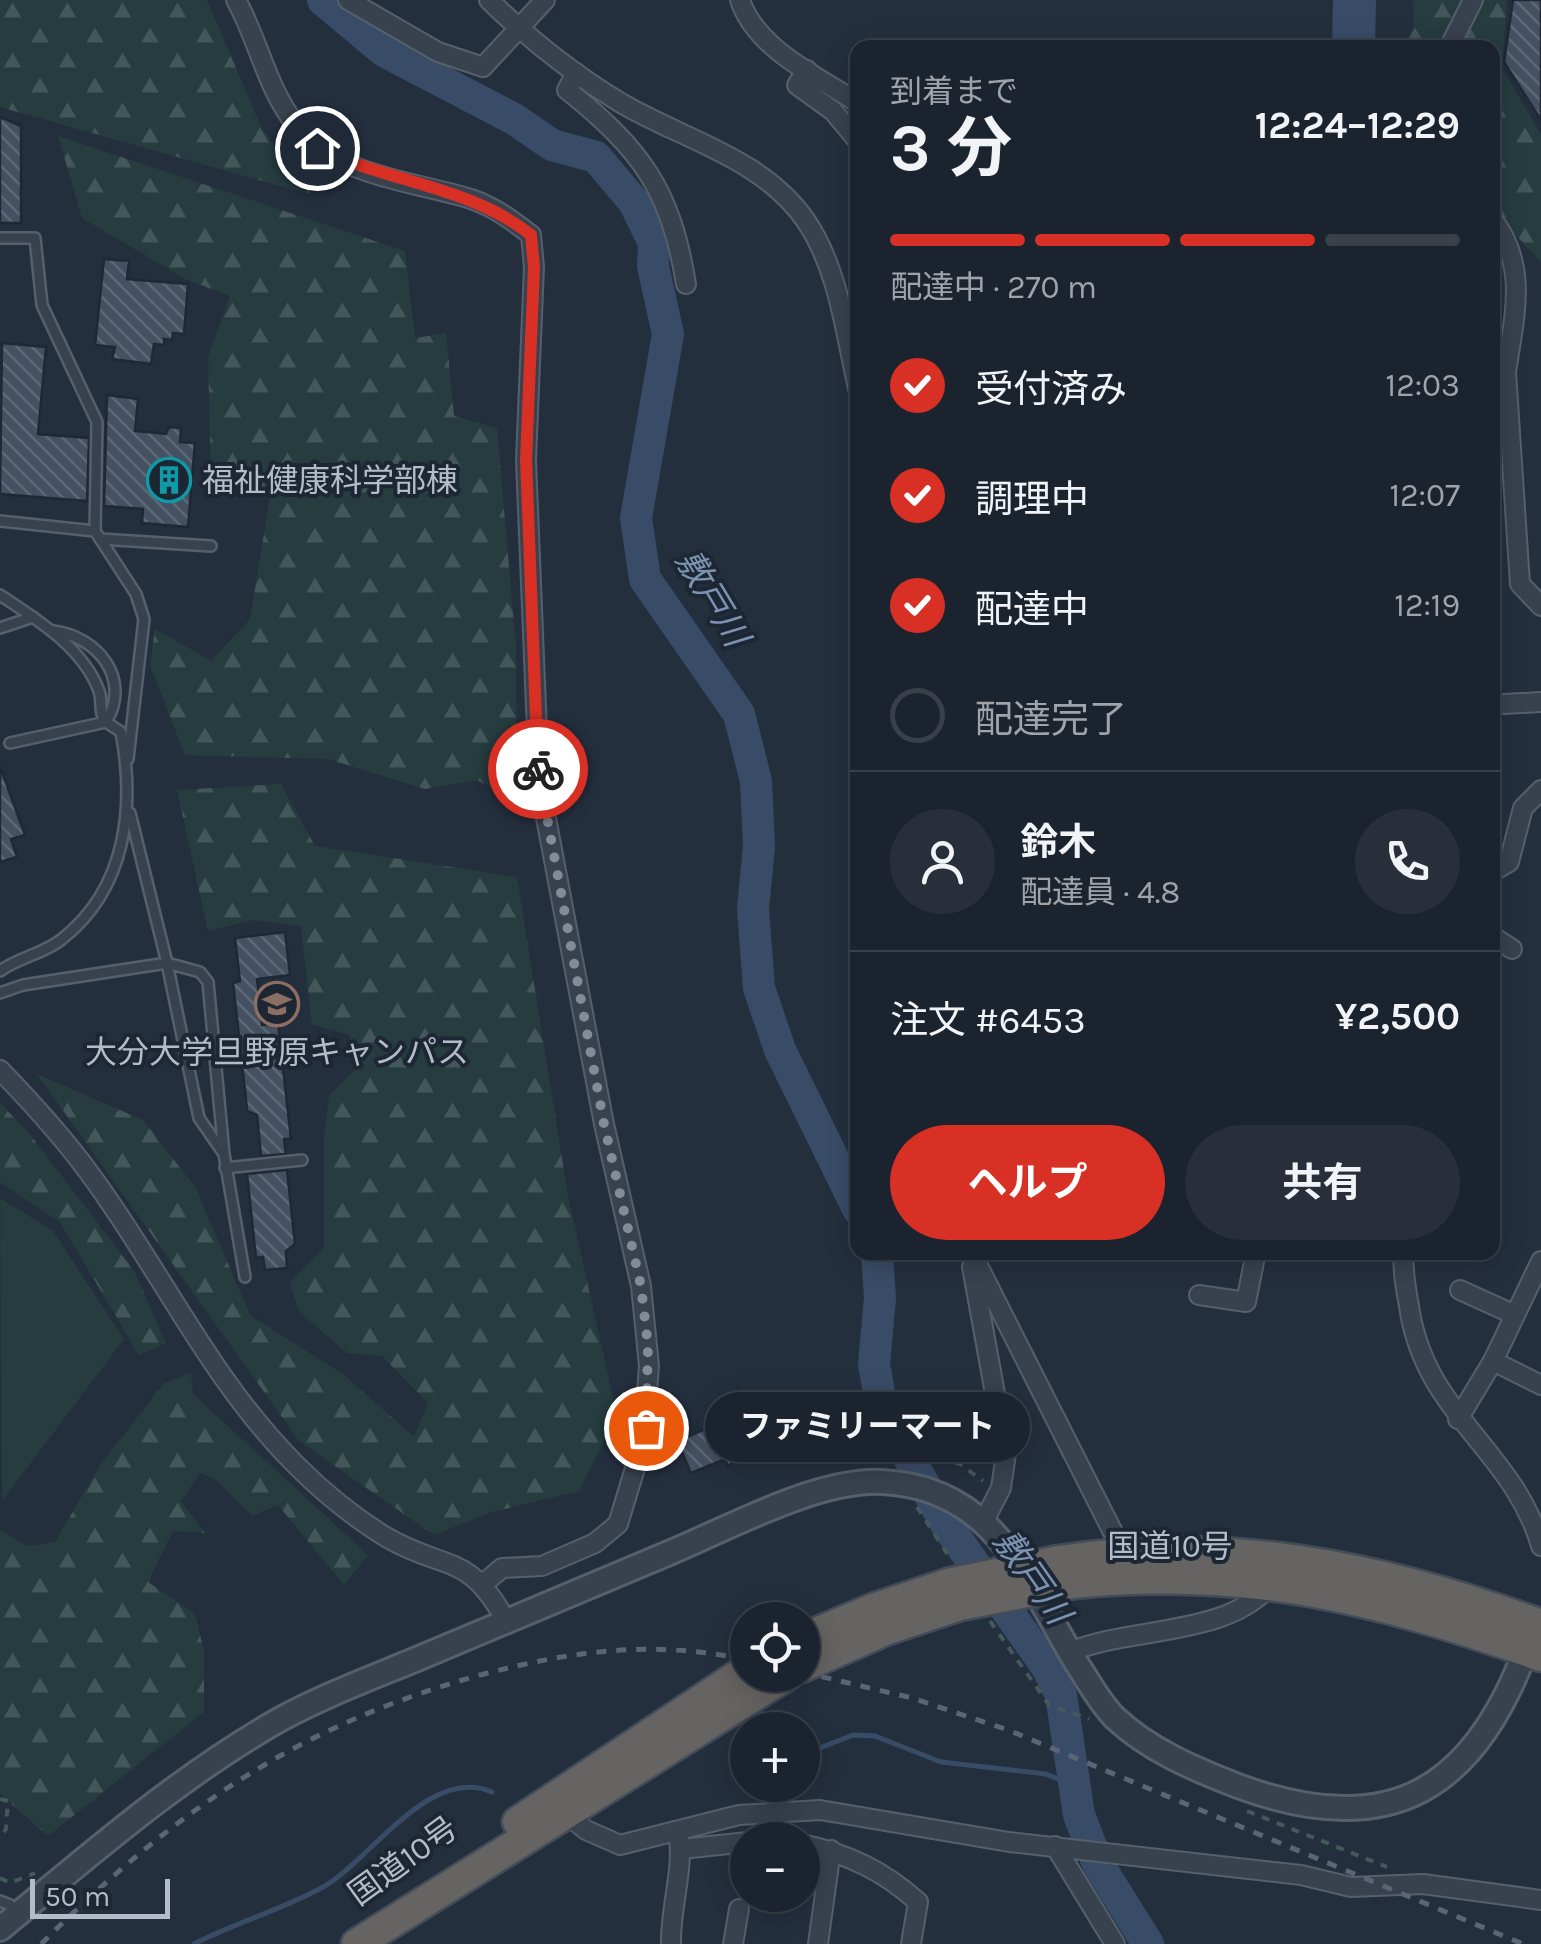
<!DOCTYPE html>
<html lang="ja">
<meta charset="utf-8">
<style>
body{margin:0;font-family:Karla,"Noto Sans JP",sans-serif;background:#282f3a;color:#f1f3f6;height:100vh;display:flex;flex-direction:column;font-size:38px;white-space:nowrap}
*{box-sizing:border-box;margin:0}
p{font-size:32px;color:#a0a4aa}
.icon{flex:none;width:55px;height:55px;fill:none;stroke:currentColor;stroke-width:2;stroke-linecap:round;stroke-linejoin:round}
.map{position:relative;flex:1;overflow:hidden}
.drawer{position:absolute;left:850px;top:40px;width:650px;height:1220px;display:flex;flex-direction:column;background:#1b232e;border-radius:20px;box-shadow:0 5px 25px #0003,0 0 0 2px #39404a}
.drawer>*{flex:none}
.controls{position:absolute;left:730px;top:1602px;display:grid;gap:20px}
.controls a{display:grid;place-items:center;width:90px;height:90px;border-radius:50%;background:#1b232e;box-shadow:0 5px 25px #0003,0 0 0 2px #39404a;font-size:50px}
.scale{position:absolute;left:30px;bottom:25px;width:140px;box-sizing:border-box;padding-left:10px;border:5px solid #b4bcc9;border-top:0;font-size:28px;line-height:35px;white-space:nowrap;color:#b4bcc9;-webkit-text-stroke:8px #1d2633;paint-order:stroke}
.pin{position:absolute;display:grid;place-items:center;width:85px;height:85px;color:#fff;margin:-42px;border:5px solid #fff;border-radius:50%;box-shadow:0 2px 10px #0007}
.courier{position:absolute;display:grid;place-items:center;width:100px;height:100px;margin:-50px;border:8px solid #d93025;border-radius:50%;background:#fff;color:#222;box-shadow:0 2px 12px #0007}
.bubble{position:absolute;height:70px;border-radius:35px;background:#1b232e;box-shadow:0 5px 25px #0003,0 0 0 2px #39404a;font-size:32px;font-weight:700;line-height:70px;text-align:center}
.headline em{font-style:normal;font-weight:700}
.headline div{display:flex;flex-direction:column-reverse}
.headline{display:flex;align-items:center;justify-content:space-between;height:170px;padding:0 40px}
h1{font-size:65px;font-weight:700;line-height:75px}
.bar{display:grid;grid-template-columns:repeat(4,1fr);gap:15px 10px;align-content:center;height:120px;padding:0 40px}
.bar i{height:12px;border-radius:8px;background:#39404a}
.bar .selected{background:#d93025}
.bar p{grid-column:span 4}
.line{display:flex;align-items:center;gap:25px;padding:0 40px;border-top:2px solid #39404a}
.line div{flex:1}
.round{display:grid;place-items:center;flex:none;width:105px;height:105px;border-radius:52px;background:#282f3a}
ol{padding:0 40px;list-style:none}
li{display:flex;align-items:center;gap:30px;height:110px}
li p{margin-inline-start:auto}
li .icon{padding:10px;border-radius:50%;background:#d93025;color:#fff;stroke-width:4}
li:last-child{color:#a0a4aa}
li i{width:55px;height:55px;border:5px solid #39404a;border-radius:50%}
.primary-button{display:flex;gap:20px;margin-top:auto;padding:20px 40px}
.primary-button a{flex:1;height:115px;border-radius:60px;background:#d93025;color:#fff;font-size:40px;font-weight:700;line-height:115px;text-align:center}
.primary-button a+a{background:#282f3a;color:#f1f3f6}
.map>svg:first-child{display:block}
</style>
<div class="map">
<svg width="1541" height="1944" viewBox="0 0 1541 1944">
<defs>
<pattern id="forest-firs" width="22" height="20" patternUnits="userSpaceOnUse" patternTransform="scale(2.5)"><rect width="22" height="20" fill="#263c3f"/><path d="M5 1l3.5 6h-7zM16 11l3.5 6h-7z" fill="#435659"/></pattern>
<pattern id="building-back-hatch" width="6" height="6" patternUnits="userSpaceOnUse" patternTransform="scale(2.5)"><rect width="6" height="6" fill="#455162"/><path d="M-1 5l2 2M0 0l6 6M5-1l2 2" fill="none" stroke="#5d6877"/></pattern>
</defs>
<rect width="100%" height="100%" fill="#242f3e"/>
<polygon fill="#263c3f" points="0,1198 53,1231 124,1339 2,1501"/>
<g fill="url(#forest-firs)">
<polygon points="0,0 207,0 262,129 312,195 0,107"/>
<polygon points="1413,0 1507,0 1502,68 1541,135 1541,262 1493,211 1492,48 1403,48 1414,27"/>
<polygon points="58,136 405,251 415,338 446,333 454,416 497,428 516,648 517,804 477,780 425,789 328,759 185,755 150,665 155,629 211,661 250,619 271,492 211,481 208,357 230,296 185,279 82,218"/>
<polygon points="281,784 315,846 517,877 568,1196 617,1416 579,1491 489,1513 434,1535 299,1441 37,1074 143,1120 195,1187 250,1315 344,1375 414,1437 428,1403 382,1356 347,1353 299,1312 290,1283 324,1248 324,1140 329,1096 361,1064 349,1035 312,1024 301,926 253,920 208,931 177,790"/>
<polygon points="0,1103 29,1133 134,1271 166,1343 139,1355 60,1222 0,1182"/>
<polygon points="191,1373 193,1394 368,1555 344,1585 278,1505 252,1516 215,1479 200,1473 181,1501 205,1533 173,1531 148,1582 195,1614 204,1651 204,1712 48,1836 0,1794 0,1530 27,1546 55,1542 99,1467 163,1384"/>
</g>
<polygon fill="#394c67" points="1333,0 1376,0 1375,47 1332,47"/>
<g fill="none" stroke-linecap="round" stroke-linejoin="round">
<g stroke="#394c67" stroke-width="5">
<polyline points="802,1755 853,1735 875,1736 941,1762 1046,1774 1072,1785"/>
<path d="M 194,1944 C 236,1922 282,1910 323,1887 C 371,1860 429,1765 492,1792"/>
</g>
<g stroke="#394c67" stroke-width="32">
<polyline points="323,0 384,51 514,119 552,145 596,157 634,202 654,243 653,266 668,334 636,518 645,579 739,714 756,781 759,846 753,909 759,988 780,1050 858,1209"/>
<polyline points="877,1252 880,1298 874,1364 882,1409 946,1524 1047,1667 1061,1695 1079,1815 1098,1864 1148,1944"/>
</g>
</g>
<g fill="url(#building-back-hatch)" stroke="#1f2835" stroke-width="2.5">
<polygon points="1513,0 1541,0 1541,120 1504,62"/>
<polygon points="0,117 21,126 21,223 0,223"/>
<polygon points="104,259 129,261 127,279 188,284 184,334 173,333 172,340 164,339 164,345 154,344 151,364 112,359 115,347 95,345"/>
<polygon points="2,343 46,347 38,434 89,438 87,501 0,494"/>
<polygon points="107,395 138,399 135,431 166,434 169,427 181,428 180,442 195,443 188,527 142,523 143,509 104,506"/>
<polygon points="0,766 25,835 11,839 17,857 0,862"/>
<polygon points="285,932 290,975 257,979 262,1025 278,1023 291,1139 284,1139 286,1154 261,1156 257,1115 247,1111 246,1099 233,983 240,981 235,938"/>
<polygon points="287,1170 295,1244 286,1251 287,1268 265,1270 263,1257 256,1258 247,1174"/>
<polygon points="736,1416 750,1449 728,1466 725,1459 691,1473 677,1441"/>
</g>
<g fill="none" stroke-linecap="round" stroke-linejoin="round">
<defs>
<g id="service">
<polyline points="0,238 35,238 42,305 97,422 95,531 0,521"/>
<polyline points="95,531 136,594 144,619 128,759"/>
<polyline points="100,539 211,546"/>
<path d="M 0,595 C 36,619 83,647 99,691 C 103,702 98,712 106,722 C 132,679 98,637 54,631"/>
<polyline points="0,628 33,617"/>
<path d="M 0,971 C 19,957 44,954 62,939 C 127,888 135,806 121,732 L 106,722 L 10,743"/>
<polyline points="0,993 23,985 167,963 130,813"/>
<polyline points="224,1154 208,982 200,972 167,963 199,1118 224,1154 245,1277"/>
<polyline points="225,1168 302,1160"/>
<polyline points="0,1901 10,1905"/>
</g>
<g id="minor">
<path d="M 236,0 C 259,41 266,87 296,125 C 336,177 413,181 471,199 C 494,207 512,220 531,235 L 534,267 L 526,460 L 539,781 L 604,1124 L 641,1286 L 649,1366 L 643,1442 L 618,1524 L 595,1543 L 542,1566 L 502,1568 L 483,1584"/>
<polyline points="348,0 438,52 483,67 545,0"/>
<path d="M 489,0 C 529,39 573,74 621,103 C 684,140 763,158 806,221 C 839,270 845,332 858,388"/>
<path d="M 740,0 C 756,49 817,76 858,103"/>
<polyline points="1449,48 1473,0"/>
<polyline points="807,70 797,85 833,111 858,141"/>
<path d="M 576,73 L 567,90 C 641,149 671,190 686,284"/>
<path d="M 1492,219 C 1529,265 1514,318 1506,372"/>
<polyline points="1492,366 1506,372 1520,584 1541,606"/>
<polyline points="1504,704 1541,702"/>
<polyline points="1492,872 1509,862 1523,808 1541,790"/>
<polyline points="1492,936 1512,949"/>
<path d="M 0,1070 C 32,1103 63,1137 90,1174 C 161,1270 211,1381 297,1466 C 323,1492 355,1518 386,1537 C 446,1572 468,1551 506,1621"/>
<polyline points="971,1252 1124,1554"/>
<path d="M 1404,1252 C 1402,1270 1406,1289 1409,1306 C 1424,1414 1513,1449 1541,1546"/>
<polyline points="972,1267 1006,1454 1001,1488 985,1519"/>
<polyline points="1460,1290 1515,1315"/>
<polyline points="1199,1295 1246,1302 1256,1252"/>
<polyline points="1493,1361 1541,1261"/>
<polyline points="1458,1419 1493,1361 1541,1385"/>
<path d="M 1070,1652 C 1133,1626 1229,1637 1272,1583"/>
<polyline points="561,1810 586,1830 620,1845 739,1815 820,1810 1009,1842 1301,1875 1351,1887 1423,1884 1541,1900"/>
<path d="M 802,1844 C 848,1854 884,1871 918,1902 L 911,1944"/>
<polyline points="1055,1846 1115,1944"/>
<polyline points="681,1849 748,1842"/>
<path d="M 671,1944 C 670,1907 685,1868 678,1832"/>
<polyline points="733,1944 739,1909"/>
<polyline points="818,1944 831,1850"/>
</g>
<path id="tertiary" d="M 0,1929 C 90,1855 177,1778 279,1720 C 323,1696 371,1678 417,1659 C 501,1623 585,1588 669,1553 C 729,1528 817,1479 882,1482 C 995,1487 1026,1580 1077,1664 C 1089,1682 1099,1702 1115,1718 C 1149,1750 1194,1769 1238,1786 C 1394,1844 1478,1787 1531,1636"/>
<g id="trunk">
<path d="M 1059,1561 C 1226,1535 1384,1567 1541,1625"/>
<path d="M 1073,1583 C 1246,1566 1379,1598 1541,1656"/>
<polyline points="802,1639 873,1609 948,1584"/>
<polyline points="802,1667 885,1630 960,1605"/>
<polyline points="518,1822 748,1669"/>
<polyline points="357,1944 787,1675"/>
</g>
</defs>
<use href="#service" stroke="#565f6c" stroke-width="14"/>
<use href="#minor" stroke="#565f6c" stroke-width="22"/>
<use href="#tertiary" stroke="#565f6c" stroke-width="28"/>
<use href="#trunk" stroke="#434c59" stroke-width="35"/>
<g stroke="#44595c" stroke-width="4" stroke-dasharray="8 8" stroke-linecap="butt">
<polyline points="888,1462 866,1410 868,1398 894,1394 927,1453 960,1464 983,1481"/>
<polyline points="917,1507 950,1558"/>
<polyline points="990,1621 1049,1705 1089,1719"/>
<polyline points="0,1799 8,1801 6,1829 0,1838"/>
<polyline points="1247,1811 1387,1867"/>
<polyline points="0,1878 10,1883 35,1873"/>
</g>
<use href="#service" stroke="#38414e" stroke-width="9"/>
<use href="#minor" stroke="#38414e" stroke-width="18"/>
<use href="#tertiary" stroke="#38414e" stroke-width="22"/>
<use href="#trunk" stroke="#656462" stroke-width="30"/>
<g stroke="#5a6575" stroke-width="5" stroke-dasharray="10 10" stroke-linecap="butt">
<polyline points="802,1672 912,1698 1008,1730 1523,1944"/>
<path d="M 41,1944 C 176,1810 299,1724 484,1674 C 576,1650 654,1640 748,1660"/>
</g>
<defs>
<g id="trunk-bridge">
<polyline points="948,1584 1059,1561"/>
<polyline points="960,1605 1073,1583"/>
</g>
</defs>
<use href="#trunk-bridge" stroke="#434c59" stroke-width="35" stroke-linecap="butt"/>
<use href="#trunk-bridge" stroke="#656462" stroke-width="30"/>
</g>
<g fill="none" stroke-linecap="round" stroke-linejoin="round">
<polyline stroke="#828b98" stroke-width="10" stroke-dasharray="0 18" points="538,769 604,1124 641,1286 648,1346 646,1428"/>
<path stroke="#d93025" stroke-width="12" d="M 317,148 C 387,182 470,186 531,235 L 534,268 L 526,460 L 538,769"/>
</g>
<defs>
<symbol id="building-ring" viewBox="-11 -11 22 22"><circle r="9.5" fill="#1d2633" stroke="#0f9aa8" stroke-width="1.5"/><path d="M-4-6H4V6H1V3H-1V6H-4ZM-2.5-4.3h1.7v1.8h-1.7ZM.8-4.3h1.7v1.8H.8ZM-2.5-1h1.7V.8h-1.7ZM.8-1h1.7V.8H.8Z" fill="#0f9aa8"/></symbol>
<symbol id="university-ring" viewBox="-11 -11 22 22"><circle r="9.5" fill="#1d2633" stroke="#8d6e63" stroke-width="1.5"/><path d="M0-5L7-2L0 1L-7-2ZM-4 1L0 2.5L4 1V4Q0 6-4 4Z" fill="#8d6e63"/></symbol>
</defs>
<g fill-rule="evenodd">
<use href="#building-ring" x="144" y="455" width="50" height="50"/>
<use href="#university-ring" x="252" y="979" width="50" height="50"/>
</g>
<g text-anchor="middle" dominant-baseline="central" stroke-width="8" stroke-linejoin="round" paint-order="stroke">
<g font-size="32" fill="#b4bcc9" stroke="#1d2633" text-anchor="start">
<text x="202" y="480">福祉健康科学部棟</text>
<text x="277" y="1052" text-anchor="middle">大分大学旦野原キャンパス</text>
</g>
<g font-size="32" fill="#b4bcc9" stroke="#1d2633">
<text x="1170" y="1546">国道10号</text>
<text transform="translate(403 1861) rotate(-36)">国道10号</text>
</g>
<g font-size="35" font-style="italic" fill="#7c92b1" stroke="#1d2633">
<text transform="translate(712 598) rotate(59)">敷戸川</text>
<text transform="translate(1032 1577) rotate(55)">敷戸川</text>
</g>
</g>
</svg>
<div class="controls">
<a><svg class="icon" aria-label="locate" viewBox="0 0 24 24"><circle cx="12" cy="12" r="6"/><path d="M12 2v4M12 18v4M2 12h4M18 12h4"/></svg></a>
<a>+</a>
<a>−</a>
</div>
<div class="scale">50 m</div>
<div class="pin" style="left:646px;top:1428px;background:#ea580c"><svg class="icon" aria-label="bag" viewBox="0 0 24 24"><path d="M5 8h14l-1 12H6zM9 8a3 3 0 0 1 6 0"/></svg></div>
<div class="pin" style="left:317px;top:148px;background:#1f2937"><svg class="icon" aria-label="home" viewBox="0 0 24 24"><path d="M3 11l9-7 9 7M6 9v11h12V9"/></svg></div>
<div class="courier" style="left:538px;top:769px"><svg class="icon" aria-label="bike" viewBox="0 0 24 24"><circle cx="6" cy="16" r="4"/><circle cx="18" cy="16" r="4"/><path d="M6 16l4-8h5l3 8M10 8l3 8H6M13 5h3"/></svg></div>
<div class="bubble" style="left:705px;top:1392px;width:325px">ファミリーマート</div>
<section class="drawer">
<div class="headline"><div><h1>3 分</h1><p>到着まで</p></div><em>12:24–12:29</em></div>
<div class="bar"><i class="selected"></i><i class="selected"></i><i class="selected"></i><i></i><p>配達中 · 270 m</p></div>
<ol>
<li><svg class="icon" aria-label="check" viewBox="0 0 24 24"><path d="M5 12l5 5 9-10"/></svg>受付済み<p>12:03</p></li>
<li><svg class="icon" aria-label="check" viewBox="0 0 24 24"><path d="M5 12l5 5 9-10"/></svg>調理中<p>12:07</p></li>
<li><svg class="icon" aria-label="check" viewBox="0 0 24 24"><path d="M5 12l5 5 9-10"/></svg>配達中<p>12:19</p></li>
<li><i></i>配達完了</li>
</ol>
<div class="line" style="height:180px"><a class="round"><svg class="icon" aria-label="person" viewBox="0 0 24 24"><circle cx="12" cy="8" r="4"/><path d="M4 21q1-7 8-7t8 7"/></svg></a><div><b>鈴木</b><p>配達員 · 4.8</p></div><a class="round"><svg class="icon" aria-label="phone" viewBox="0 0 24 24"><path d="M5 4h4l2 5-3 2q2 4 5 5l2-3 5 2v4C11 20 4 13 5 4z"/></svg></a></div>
<div class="line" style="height:130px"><div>注文 #6453</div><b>¥2,500</b></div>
<div class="primary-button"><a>ヘルプ</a><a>共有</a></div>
</section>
</div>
